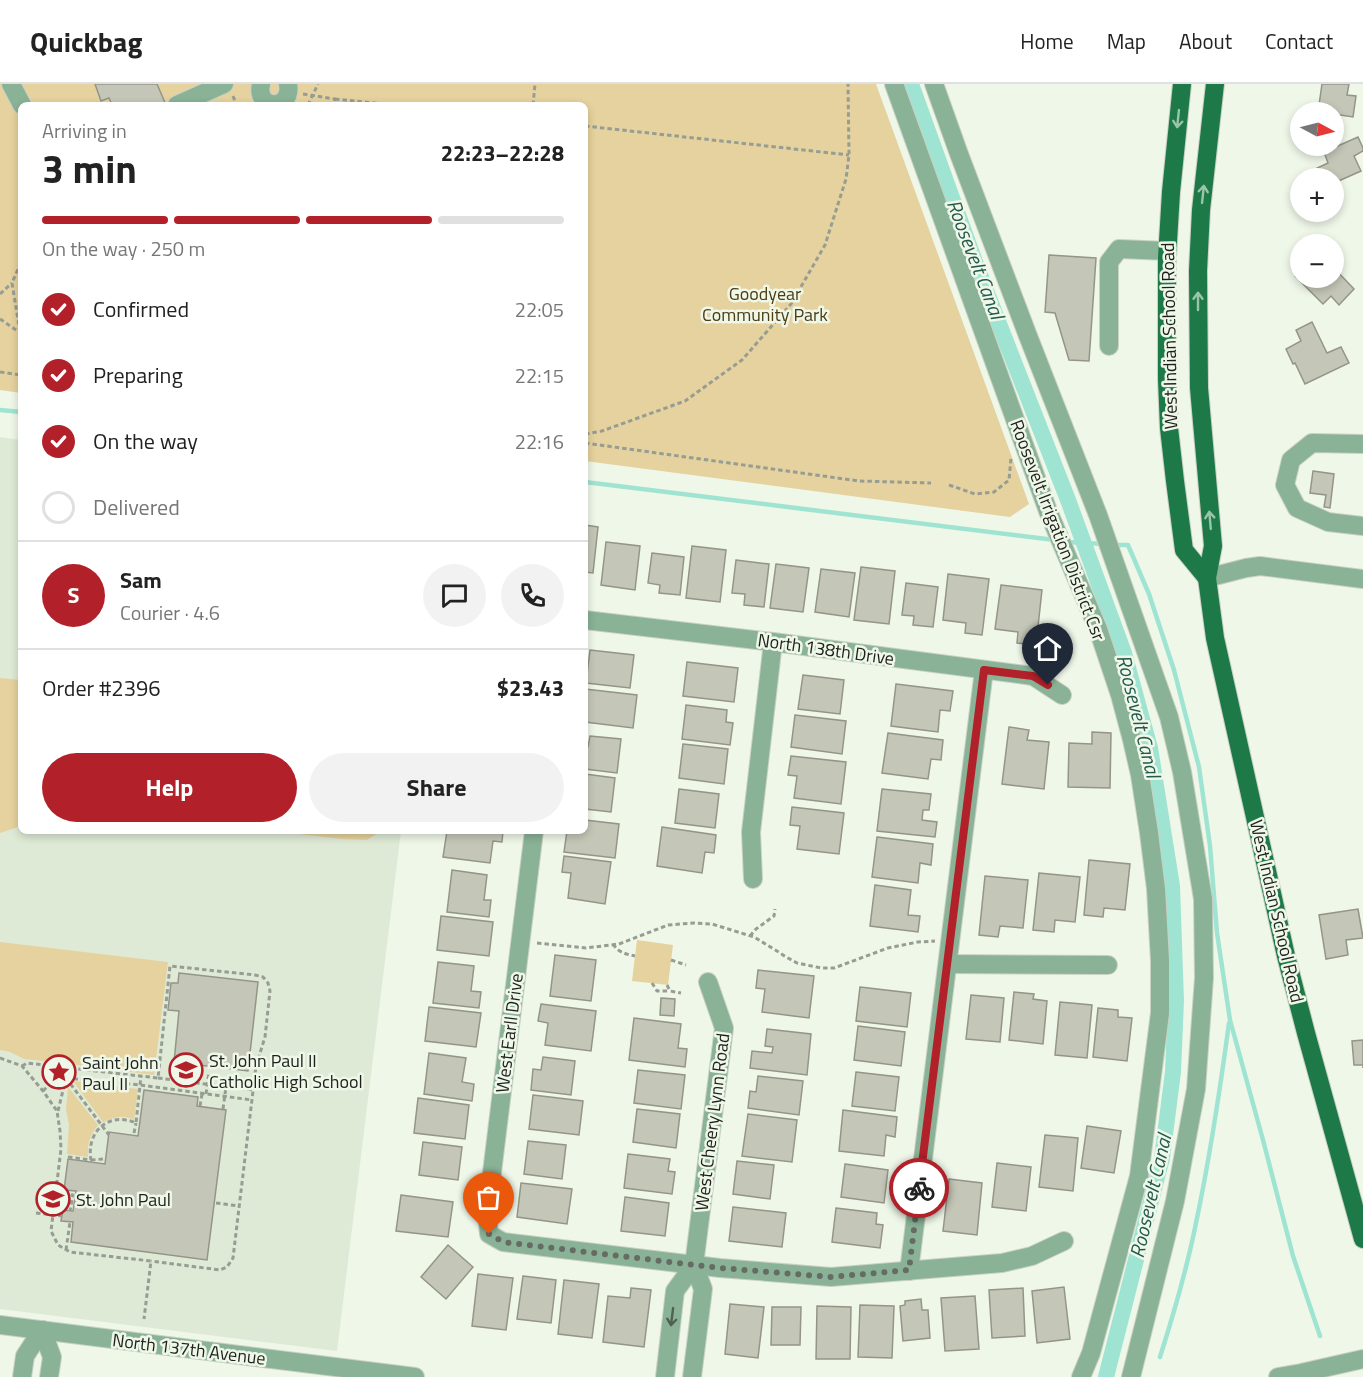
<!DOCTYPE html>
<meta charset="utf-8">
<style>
body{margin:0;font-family:"Titillium Web",sans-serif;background:#f2f2f2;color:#222;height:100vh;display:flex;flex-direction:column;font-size:22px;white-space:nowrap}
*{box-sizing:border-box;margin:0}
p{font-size:20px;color:#767676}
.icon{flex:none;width:33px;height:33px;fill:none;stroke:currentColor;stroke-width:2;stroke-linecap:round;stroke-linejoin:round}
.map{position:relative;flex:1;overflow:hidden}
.sheet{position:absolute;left:18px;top:18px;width:570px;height:732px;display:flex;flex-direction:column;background:#fff;border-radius:9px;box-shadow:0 3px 9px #0003}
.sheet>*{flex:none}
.needle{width:39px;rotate:97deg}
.tools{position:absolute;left:1290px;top:18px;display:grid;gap:12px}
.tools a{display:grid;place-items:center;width:54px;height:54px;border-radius:50%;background:#fff;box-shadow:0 3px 9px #0003;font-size:30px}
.pin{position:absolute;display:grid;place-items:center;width:51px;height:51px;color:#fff;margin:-62px -26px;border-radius:50% 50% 50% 0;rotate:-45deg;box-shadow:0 0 6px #0007}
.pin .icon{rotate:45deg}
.courier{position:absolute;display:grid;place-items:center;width:60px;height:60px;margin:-30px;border:4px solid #b2202a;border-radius:50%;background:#fff;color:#222;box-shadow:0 2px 8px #0007}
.head em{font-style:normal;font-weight:700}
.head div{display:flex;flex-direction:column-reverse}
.head{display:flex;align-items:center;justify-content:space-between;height:102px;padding:0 24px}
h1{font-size:39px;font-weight:700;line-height:45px}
.bar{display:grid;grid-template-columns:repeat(4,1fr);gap:9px 6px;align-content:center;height:72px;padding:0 24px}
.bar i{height:8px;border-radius:4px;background:#e0e0e0}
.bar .current{background:#b2202a}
.bar p{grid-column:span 4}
.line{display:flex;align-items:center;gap:15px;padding:0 24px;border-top:2px solid #e0e0e0}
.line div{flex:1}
.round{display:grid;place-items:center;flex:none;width:63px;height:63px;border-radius:32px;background:#f2f2f2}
ol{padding:0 24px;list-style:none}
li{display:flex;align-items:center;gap:18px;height:66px}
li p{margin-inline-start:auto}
li .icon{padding:6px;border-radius:50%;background:#b2202a;color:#fff;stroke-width:4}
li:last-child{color:#767676}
li i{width:33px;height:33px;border:3px solid #e0e0e0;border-radius:50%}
.primary-button{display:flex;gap:12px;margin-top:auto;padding:12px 24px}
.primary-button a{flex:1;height:69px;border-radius:36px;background:#b2202a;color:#fff;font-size:24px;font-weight:700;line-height:69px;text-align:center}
.primary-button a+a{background:#f2f2f2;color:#222}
header{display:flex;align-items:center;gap:36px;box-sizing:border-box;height:84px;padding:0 30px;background:#fff;border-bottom:2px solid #e0e0e0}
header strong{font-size:28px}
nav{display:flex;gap:33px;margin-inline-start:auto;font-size:21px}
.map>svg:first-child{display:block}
</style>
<header>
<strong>Quickbag</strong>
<nav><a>Home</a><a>Map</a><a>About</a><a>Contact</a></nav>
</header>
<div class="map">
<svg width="1363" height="1293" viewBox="0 0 1363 1293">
<rect width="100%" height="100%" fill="#eff7e9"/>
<polygon fill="#deead6" points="0,353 21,356 21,747 401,747 337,1267 0,1225"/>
<g fill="#e6d29e">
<polygon points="0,0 876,0 1029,420 1010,433 585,377 585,21 21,21 21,309 0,306"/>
<polygon points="0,594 21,596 21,742 0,749"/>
<polygon points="273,747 381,747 367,756 342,755"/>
<polygon points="637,856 673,861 668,901 632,897"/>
<polygon points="0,858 168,878 154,991 70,980 63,976 53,978 24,975 10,968 0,966"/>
<path d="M 73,997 L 138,1005 L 134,1036 C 123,1030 114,1033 103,1038 Z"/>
<path d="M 68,1003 L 98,1041 C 90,1051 87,1060 88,1073 L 67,1070 L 69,1041 L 66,1026 Z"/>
</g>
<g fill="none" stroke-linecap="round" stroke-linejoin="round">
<g stroke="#9fe4d2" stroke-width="4.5">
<polyline points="0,326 21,328"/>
<polyline points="585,398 1055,456"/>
<polyline points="1067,458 1103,460"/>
<polyline points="1114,461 1128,461 1149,510 1174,586 1199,683 1210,762 1217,849 1230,936 1263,1056 1293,1172 1320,1252"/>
<path d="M 1160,1273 C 1174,1229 1187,1184 1196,1139 C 1210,1073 1220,1006 1229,939"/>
</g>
<polyline stroke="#9fe4d2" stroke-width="16" points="911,0 978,186 1068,416 1124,569 1150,664 1172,802 1176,917 1173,988 1162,1074 1106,1293"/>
</g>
<g fill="#c4c6b7" stroke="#949587" stroke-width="1.5">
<polygon points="95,0 157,0 166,21 112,21 109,14 101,17"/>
<polygon points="1322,0 1349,0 1347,11 1356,12 1353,33 1334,30 1334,28 1318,28"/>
<polygon points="1358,53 1363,64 1363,67 1354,72 1361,87 1334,99 1334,94 1322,94 1317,84 1328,79 1324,68"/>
<polygon points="1049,171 1096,174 1089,277 1069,276 1055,229 1045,228"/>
<polygon points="1334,184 1354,205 1339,221 1331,212 1323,220 1295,192 1300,187 1300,194 1334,194"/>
<polygon points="1312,238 1327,269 1341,263 1349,279 1305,300 1295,279 1293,280 1286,265 1301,257 1296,246"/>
<polygon points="1313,387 1334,390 1330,424 1324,423 1326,411 1310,409"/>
<polygon points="585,441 598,443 593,489 585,488"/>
<polygon points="606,458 640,462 635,506 601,501"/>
<polygon points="692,462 726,466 720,518 686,514"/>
<polygon points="652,469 684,473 680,511 659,509 660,501 648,499"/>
<polygon points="736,476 769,480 764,523 744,521 745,510 732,509"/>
<polygon points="776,480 809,484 803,528 770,524"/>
<polygon points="861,483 895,487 889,540 854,536"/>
<polygon points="821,485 855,489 849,533 815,528"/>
<polygon points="948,490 989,495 982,551 965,549 966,539 943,536"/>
<polygon points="906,499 938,503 933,543 913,541 914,532 902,531"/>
<polygon points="1001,501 1042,506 1036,561 1017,559 1018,548 995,545"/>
<polygon points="590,566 634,571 630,604 586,599"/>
<polygon points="687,578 738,584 734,618 683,612"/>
<polygon points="803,591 844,596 840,630 798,625"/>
<polygon points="896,600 953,607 950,627 940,626 938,648 891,642"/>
<polygon points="585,605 637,611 633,644 585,638"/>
<polygon points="686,621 727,626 726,638 733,639 730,661 682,655"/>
<polygon points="795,631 846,637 842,670 791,663"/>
<polygon points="1009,643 1029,646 1027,656 1049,658 1044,705 1002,700"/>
<polygon points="1092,648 1111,649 1110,704 1068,703 1069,659 1092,660"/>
<polygon points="888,649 943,656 941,676 931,675 928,695 882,689"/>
<polygon points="590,652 621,655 617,689 585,685 585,663 588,663"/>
<polygon points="683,660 728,665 724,700 679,694"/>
<polygon points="791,672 846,678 841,720 794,714 797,692 788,691"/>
<polygon points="585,690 615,694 611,728 585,725"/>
<polygon points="679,705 719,710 715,744 675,739"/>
<polygon points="882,705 931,710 929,726 923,726 922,736 937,738 935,753 877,747"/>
<polygon points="792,723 844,729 839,770 797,765 800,742 790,741"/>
<polygon points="585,736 619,740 615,774 564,768 567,747 585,747"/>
<polygon points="662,743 716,751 714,769 705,768 702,789 657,782"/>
<polygon points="447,747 503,747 502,758 493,757 490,779 443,773"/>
<polygon points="877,753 933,760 931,781 920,779 918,799 872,793"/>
<polygon points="564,772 611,778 605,820 568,814 571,789 562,788"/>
<polygon points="1089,776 1130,780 1125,826 1104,824 1103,833 1084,831"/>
<polygon points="452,786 487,791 484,816 491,816 489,833 447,828"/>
<polygon points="1039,789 1080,793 1075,838 1055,836 1054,848 1033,846"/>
<polygon points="985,792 1028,796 1023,844 1000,842 998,853 979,851"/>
<polygon points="875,801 911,806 908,831 920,832 918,848 870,842"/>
<polygon points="1358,825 1363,854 1346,856 1348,871 1326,875 1319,831"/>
<polygon points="441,832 493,838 489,872 437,866"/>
<polygon points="555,871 596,876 591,917 550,912"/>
<polygon points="438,878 474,882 471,907 481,908 479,924 433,919"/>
<polygon points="758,886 814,892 809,934 762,928 765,905 756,904"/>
<polygon points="179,889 258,898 248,987 174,978 179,927 168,926 171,899 178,899"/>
<polygon points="860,903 911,909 907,943 856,937"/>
<polygon points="1014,908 1034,910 1033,915 1047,917 1043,960 1009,956"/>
<polygon points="971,911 1004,914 1000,958 966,955"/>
<polygon points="661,914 675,915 674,932 660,931"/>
<polygon points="1060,918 1092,921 1087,974 1055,971"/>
<polygon points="541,920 596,927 591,967 545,961 548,939 538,937"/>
<polygon points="429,923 481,929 476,963 425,957"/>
<polygon points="1098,924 1118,926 1118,933 1132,934 1127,977 1093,973"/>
<polygon points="634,934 681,940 678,964 687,965 685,983 629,976"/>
<polygon points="858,942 905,948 901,982 854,976"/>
<polygon points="767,945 811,950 807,991 750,984 752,967 772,969 773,963 765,962"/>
<polygon points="1363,956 1363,984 1363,981 1354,981 1352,957"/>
<polygon points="429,969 466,974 462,998 474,1000 472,1017 424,1010"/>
<polygon points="543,973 575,977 571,1011 531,1006 533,985 541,986"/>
<polygon points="638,986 685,991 681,1025 634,1019"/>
<polygon points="856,988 899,993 895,1027 852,1022"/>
<polygon points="758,992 803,997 799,1031 748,1024 750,1007 756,1008"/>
<polygon points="144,1006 198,1013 197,1022 226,1026 207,1176 71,1158 73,1138 61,1137 63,1126 73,1127 76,1107 64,1106 68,1075 105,1080 109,1048 138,1052"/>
<polygon points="533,1011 583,1017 579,1051 529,1045"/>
<polygon points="418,1014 469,1021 465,1055 414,1049"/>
<polygon points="637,1025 680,1030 676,1064 633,1058"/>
<polygon points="843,1026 897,1033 895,1053 886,1051 884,1072 839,1067"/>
<polygon points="748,1030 797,1036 792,1078 742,1072"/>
<polygon points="1087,1042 1121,1047 1114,1089 1081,1084"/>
<polygon points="1045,1051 1078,1054 1073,1107 1039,1103"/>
<polygon points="528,1057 566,1061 562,1095 524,1090"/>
<polygon points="423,1058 462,1063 458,1096 419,1091"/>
<polygon points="628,1070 670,1075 668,1087 675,1088 672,1110 624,1104"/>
<polygon points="737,1077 774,1081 770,1115 733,1110"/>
<polygon points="997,1079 1031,1083 1026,1127 992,1123"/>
<polygon points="845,1080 888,1086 884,1119 841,1113"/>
<polygon points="949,1095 982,1099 977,1151 943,1147"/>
<polygon points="521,1099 572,1105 567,1140 517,1133"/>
<polygon points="401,1111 453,1118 448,1153 396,1147"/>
<polygon points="625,1113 669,1119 665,1152 621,1147"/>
<polygon points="733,1123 786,1129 782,1163 729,1157"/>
<polygon points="836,1124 877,1129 876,1140 883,1141 880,1164 832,1158"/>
<polygon points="448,1161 473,1183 446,1215 421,1193"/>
<polygon points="478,1190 513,1194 506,1246 472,1242"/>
<polygon points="523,1192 556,1196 551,1239 517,1235"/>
<polygon points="564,1196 599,1200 592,1254 558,1250"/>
<polygon points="1064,1203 1070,1255 1037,1259 1032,1207"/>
<polygon points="631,1204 651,1206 644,1263 603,1258 608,1212 630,1214"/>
<polygon points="1023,1204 1025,1252 992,1254 989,1206"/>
<polygon points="975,1212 979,1265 945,1267 941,1214"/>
<polygon points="921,1215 922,1226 928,1226 930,1254 903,1257 900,1222 905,1221 905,1217"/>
<polygon points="730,1220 764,1223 758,1274 725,1270"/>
<polygon points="860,1221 894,1222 892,1274 858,1273"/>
<polygon points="817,1222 851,1223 850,1275 816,1275"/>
<polygon points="772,1223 801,1223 800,1261 771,1261"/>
</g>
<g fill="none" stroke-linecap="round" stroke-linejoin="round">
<defs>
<g id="minor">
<polyline points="11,0 22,21"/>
<path d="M 261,0 C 255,27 293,27 288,0"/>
<polyline points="894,0 1048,427 1098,545 1120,611 1132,656 1140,691 1149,749 1156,805 1160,877 1160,929 1139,1092 1091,1269 1081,1293"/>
<polyline points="934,0 959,70 1028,252 1098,431 1169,633 1182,688 1203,815 1204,894 1196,1005 1175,1117 1131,1293"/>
<polyline points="177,21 224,0"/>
<polyline points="1109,262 1109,178 1119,165 1167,167"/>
<polyline points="1363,360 1312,359 1291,376 1285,401 1297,424 1328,438 1363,442"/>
<polyline points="1207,494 1246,484 1260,482 1363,495"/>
<polyline points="585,536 773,558 1033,592 1062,611"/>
<polyline points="534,747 487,1129 489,1150 503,1158 720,1184 831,1193 1002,1179 1032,1172 1064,1157"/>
<polyline points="753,795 751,748 773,558"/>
<polyline points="948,880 1108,881"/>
<polyline points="909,1187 984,586"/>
<polyline points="0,1241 415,1293"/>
<polyline points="42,1246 52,1273 49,1293"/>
<polyline points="22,1293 25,1272 42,1246"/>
<polyline points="665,1293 675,1207 694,1181"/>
<polyline points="692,1293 703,1205 694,1181 724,944 708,898"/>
<polyline points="1278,1293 1301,1289 1363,1275"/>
</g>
<g id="major">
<polyline points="1182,0 1171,108 1167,174 1167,295 1169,344 1175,397 1184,466 1207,494"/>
<polyline points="1215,0 1201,126 1198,187 1199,304 1213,462 1207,494 1215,554 1286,872 1306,949 1363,1155"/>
</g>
</defs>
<use href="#minor" stroke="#c9d0c4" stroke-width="20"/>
<use href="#major" stroke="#c9d0c4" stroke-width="20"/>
<g stroke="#979d93" stroke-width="3" stroke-dasharray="4.5 3" stroke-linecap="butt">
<polyline points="303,10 335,15 335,21"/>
<polyline points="233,12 235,17 234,21"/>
<polyline points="335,15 394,21"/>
<polyline points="308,21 318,0"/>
<polyline points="533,21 535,0"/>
<polyline points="585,42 849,71"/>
<polyline points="0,210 12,199"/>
<polyline points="0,235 19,248"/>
<polyline points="20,248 12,199 21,178"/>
<polyline points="0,288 21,291"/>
<polyline points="585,350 602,347 685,317 742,276 791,220 825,161 846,95 849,71 848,0"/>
<polyline points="585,359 859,397 931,399"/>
<polyline points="949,401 975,410 994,408 1009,396 1011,374"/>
<polyline points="750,852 756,845 774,832 775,825"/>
<polyline points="537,859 586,864 619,860 668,841 694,839 712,840 754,853 777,867 786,873 797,879 821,884 834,884 888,864 918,858 935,857"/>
<path d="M 613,860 C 618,868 625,870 635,872"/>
<polyline points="671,876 686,881"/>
<polyline points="652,899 657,907 670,907"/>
<polyline points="667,901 670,907 681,909"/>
<polyline points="0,974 22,982 43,1007 57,1027 60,1047 61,1065 51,1147 58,1161 70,1168 151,1177 144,1235"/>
<polyline points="22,982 27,979 53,982 58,979 66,980 70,984 158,994 170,882 255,891 263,893 268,899 270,907 265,953 256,982 233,1174 227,1183 220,1186 151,1177"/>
<polyline points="66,994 140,1001 252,1016"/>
<polyline points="66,994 109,1051"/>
<polyline points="158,994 253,1006"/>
<polyline points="54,995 64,996 70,990 70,984"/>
<polyline points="43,1007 54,995 52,988 53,982"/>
<polyline points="206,1010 209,988"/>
<polyline points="200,1022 202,1010"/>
<polyline points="223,1025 226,1003"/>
<polyline points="58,1027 66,994"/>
<polyline points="134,1049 136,1039"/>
<path d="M 68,1073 L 91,1076 C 86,1048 108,1027 136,1039 L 141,992"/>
<polyline points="91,1076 103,1075"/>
<polyline points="56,1108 73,1111 70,1127"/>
<polyline points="216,1119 239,1122"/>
<polyline points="36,1129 62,1132"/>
<polyline points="66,1166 70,1138"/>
</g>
<use href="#minor" stroke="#89b296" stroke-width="18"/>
<use href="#major" stroke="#1e7948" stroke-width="18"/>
</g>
<defs><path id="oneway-shaft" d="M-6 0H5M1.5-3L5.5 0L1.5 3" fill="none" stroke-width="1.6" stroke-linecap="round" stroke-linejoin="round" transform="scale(1.5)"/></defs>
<g stroke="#9bc5a9">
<use href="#oneway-shaft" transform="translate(1178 35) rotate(96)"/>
<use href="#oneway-shaft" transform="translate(1203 110) rotate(-84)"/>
<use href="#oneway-shaft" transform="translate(1198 217) rotate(-90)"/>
<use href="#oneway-shaft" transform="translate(1210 436) rotate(-95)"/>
</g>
<use stroke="#4e6253" href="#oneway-shaft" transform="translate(672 1233) rotate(97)"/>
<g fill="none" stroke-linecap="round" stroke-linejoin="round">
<polyline stroke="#666b64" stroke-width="6" stroke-dasharray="0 10.8" points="489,1150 503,1158 720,1184 831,1193 909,1186 919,1104"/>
<polyline stroke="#b2202a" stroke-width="8" points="919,1104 984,586 1033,592 1048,601"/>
</g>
<defs>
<symbol id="school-ring" viewBox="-11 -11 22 22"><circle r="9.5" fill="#eff7e9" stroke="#b2202a" stroke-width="1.5"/><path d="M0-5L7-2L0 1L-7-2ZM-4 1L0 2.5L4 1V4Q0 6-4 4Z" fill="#b2202a"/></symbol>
<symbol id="sight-ring" viewBox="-11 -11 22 22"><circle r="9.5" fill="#eff7e9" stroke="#b2202a" stroke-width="1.5"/><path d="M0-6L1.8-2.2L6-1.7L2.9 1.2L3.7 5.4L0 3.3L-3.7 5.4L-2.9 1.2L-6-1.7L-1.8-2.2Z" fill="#b2202a"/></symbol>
</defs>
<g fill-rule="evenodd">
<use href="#school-ring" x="167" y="967" width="38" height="38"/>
<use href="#sight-ring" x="40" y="969" width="38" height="38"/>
<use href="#school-ring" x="34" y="1096" width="38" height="38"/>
</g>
<g text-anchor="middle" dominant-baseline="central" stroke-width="5" stroke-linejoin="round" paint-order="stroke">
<g font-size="18" fill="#4b3c12" stroke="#eff7e9">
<text x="765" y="209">Goodyear<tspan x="765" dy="21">Community Park</tspan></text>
</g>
<g font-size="18" fill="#1d201c" stroke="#eff7e9">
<text transform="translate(1169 252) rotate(-91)">West Indian School Road</text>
<text transform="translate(1058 446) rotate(69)">Roosevelt Irrigation District Csr</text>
<text transform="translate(826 565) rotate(8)">North 138th Drive</text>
<text transform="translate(1277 827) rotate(77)">West Indian School Road</text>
<text transform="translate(509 949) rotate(-83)">West Earll Drive</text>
<text transform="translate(712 1038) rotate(-83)">West Cheery Lynn Road</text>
<text transform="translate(189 1265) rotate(7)">North 137th Avenue</text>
</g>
<g font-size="18" fill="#1d201c" stroke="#eff7e9" text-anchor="start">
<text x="209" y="976">St. John Paul II<tspan x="209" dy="21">Catholic High School</tspan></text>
<text x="82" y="978">Saint John<tspan x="82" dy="21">Paul II</tspan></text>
<text x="76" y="1115">St. John Paul</text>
</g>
<g font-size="20" font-style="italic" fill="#235a4e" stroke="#eff7e9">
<text transform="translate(976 175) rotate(69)">Roosevelt Canal</text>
<text transform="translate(1139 632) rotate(76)">Roosevelt Canal</text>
<text transform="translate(1150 1112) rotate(-77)">Roosevelt Canal</text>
</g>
</g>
</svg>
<div class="tools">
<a><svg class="needle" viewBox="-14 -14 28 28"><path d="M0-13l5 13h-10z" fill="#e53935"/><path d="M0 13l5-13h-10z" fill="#767676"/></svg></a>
<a>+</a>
<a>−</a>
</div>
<div class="pin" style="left:489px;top:1150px;background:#ea580c"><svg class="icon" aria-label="bag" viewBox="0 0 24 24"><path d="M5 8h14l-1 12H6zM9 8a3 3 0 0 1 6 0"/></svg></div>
<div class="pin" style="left:1048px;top:601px;background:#1f2937"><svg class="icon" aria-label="home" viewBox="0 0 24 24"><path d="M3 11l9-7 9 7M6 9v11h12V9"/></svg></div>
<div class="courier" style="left:919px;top:1104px"><svg class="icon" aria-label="bike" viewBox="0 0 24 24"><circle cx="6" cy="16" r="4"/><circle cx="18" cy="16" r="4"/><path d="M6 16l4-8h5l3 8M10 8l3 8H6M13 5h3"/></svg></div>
<section class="sheet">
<div class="head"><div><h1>3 min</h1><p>Arriving in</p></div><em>22:23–22:28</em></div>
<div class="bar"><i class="current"></i><i class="current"></i><i class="current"></i><i></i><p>On the way · 250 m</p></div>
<ol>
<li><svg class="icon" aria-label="check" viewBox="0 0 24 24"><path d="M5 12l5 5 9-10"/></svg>Confirmed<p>22:05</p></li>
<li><svg class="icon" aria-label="check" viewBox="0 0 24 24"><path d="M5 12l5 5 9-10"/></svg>Preparing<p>22:15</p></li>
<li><svg class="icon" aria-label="check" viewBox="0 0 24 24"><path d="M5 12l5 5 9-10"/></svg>On the way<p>22:16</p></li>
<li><i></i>Delivered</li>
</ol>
<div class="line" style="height:108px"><b class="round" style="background:#b2202a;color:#fff">S</b><div><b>Sam</b><p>Courier · 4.6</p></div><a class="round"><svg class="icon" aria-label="chat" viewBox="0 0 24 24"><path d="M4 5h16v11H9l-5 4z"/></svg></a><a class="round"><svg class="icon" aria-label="phone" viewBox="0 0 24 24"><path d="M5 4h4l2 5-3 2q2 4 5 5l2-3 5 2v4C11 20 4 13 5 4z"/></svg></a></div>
<div class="line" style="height:78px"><div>Order #2396</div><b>$23.43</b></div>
<div class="primary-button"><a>Help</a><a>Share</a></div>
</section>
</div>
